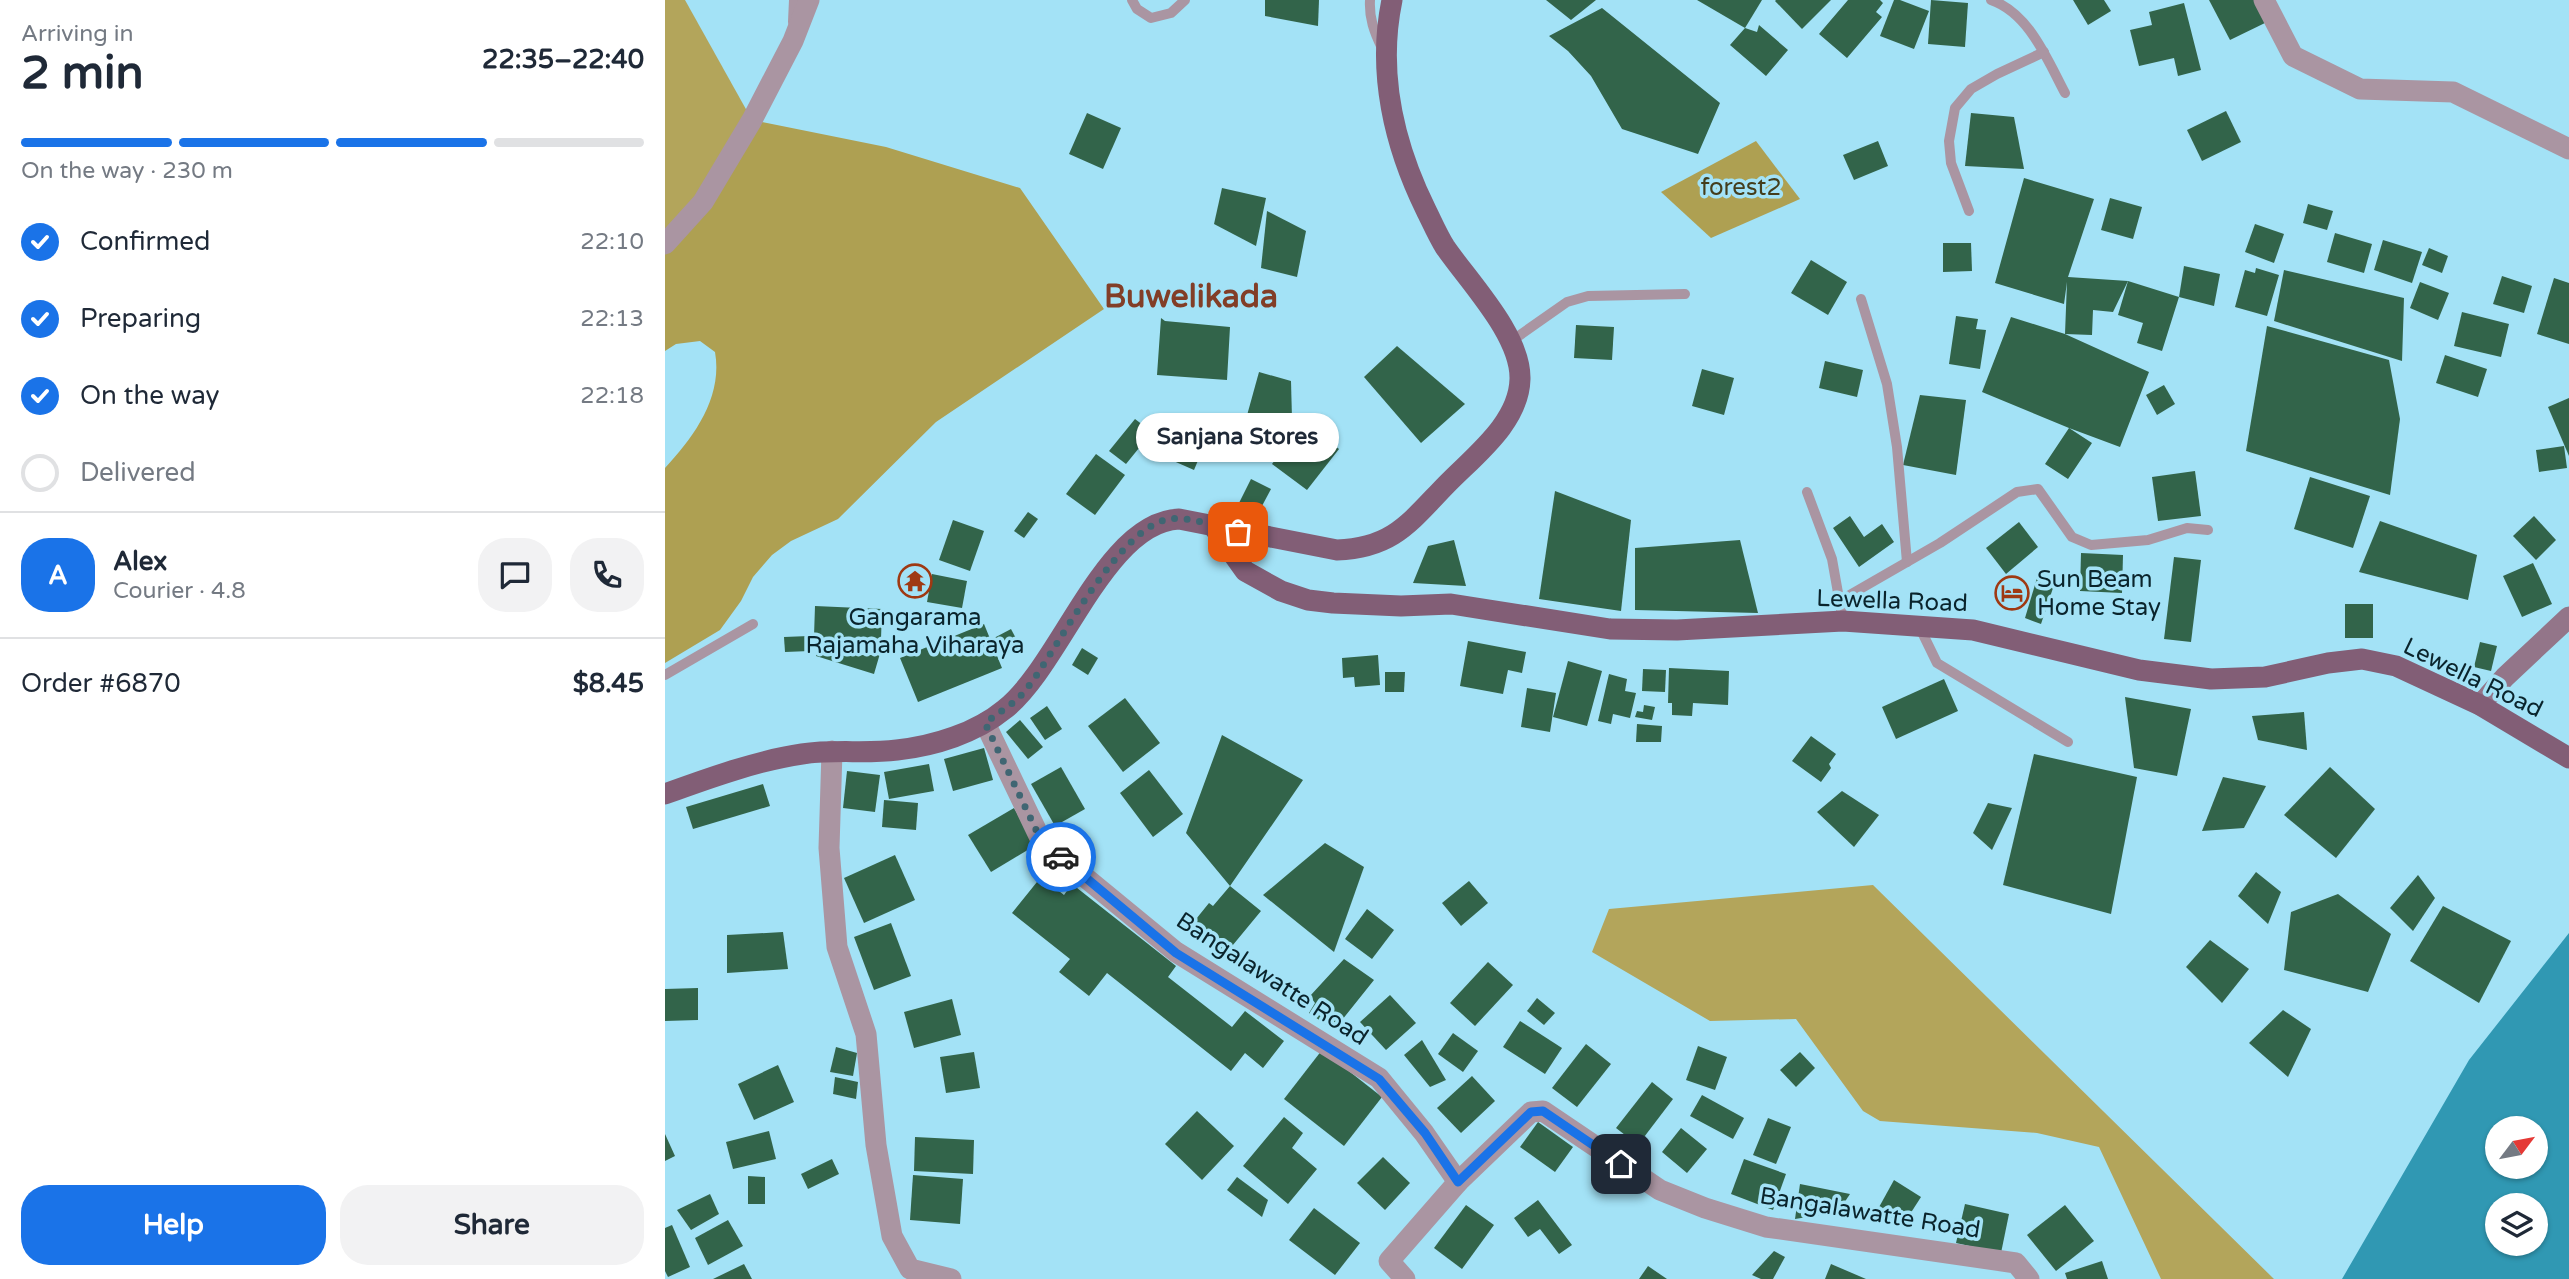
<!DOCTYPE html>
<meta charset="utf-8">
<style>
body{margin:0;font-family:"Varela Round",sans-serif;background:#f2f2f3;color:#1f2937;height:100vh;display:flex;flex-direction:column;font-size:26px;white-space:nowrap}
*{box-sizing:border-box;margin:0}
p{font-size:23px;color:#747a83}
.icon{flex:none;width:38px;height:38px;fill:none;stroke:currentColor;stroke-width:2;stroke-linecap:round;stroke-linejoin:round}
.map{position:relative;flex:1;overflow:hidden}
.drawer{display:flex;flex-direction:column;background:#fff;width:665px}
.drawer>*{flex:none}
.needle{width:46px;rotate:58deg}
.buttons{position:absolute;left:1820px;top:1116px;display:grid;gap:14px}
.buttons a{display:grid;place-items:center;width:63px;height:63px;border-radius:50%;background:#fff;box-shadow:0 2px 5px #0004;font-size:35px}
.pin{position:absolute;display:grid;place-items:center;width:60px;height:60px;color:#fff;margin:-30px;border-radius:14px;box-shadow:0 4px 10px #0006}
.courier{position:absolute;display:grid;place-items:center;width:70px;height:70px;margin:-35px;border:5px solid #1a73e8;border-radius:50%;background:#fff;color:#222;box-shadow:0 2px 9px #0007}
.bubble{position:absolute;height:49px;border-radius:24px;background:#fff;box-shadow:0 2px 5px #0004;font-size:23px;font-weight:700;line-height:49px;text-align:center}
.summary em{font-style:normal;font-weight:700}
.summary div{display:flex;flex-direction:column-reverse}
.summary{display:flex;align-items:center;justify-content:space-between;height:119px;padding:0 21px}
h1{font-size:46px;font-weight:700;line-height:52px}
.bar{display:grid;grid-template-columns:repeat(4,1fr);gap:10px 7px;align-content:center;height:84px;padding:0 21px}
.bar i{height:9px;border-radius:5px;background:#e0e1e3}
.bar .current{background:#1a73e8}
.bar p{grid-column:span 4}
.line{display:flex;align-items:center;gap:18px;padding:0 21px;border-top:2px solid #e0e1e3}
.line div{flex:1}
.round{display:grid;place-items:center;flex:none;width:74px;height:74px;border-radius:28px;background:#f2f2f3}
ol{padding:0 21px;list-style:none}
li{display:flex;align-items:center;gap:21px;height:77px}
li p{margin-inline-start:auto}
li .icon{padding:7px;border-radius:50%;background:#1a73e8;color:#fff;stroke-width:4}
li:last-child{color:#747a83}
li i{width:38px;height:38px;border:4px solid #e0e1e3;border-radius:50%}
.primary-button{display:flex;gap:14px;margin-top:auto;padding:14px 21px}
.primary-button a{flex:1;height:80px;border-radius:28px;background:#1a73e8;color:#fff;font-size:28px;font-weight:700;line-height:80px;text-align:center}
.primary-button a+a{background:#f2f2f3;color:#1f2937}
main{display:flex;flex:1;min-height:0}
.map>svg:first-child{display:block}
</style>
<main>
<section class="drawer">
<div class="summary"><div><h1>2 min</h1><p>Arriving in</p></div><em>22:35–22:40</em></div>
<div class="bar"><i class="current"></i><i class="current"></i><i class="current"></i><i></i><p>On the way · 230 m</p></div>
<ol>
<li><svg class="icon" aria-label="check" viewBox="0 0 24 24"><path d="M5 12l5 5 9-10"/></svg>Confirmed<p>22:10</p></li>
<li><svg class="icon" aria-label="check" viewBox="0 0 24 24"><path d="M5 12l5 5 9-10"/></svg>Preparing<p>22:13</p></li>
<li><svg class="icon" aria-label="check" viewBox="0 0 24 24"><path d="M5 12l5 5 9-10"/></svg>On the way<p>22:18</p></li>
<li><i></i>Delivered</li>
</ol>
<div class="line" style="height:126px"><b class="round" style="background:#1a73e8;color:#fff">A</b><div><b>Alex</b><p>Courier · 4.8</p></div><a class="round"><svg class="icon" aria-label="chat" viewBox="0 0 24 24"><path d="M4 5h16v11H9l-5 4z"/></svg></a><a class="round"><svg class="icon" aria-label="phone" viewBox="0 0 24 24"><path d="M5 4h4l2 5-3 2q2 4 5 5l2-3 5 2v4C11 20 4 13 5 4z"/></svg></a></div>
<div class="line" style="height:91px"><div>Order #6870</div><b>$8.45</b></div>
<div class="primary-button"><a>Help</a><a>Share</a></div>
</section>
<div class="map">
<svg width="1904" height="1279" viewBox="0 0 1904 1279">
<rect width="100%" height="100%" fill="#a3e2f6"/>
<g fill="#b3a55b">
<polygon points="0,0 20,0 87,120 0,244"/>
<polygon points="1208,885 1609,1279 1496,1279 1434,1147 1372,1133 1215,1121 1198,1111 1131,1019 1045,1021 927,952 944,909"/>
</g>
<g fill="#aea052">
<path d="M 87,120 L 221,147 L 355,188 L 439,309 L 271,422 L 173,519 L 126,541 L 107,555 L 88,577 L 76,601 L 55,630 L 0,663 L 0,468 C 29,437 58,397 50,352 L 35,341 L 11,344 L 0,351 L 0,244 Z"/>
<polygon points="1091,141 1135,199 1046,238 996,192"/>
</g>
<path fill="#3098b3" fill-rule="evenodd" d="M 1904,933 L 1904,1279 L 1677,1279 L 1804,1060 ZM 1832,1129 L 1871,1129 L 1871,1167 L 1832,1167 ZM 1832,1206 L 1871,1206 L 1871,1244 L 1832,1244 Z"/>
<g fill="#32644a">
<polygon points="600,0 654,0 653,26 600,16"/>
<polygon points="881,0 931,0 906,20"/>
<polygon points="1032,0 1097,0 1080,28"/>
<polygon points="1111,0 1166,0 1137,29 1110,1"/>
<polygon points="1183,0 1215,0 1218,3 1211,12 1217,17 1182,58 1154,34"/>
<polygon points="1229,0 1235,0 1264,11 1249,49 1215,36"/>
<polygon points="1266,0 1303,3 1300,47 1263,44"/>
<polygon points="1408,0 1439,0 1446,11 1423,25"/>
<polygon points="1544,0 1591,0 1602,22 1565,40"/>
<polygon points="1519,3 1536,70 1513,76 1509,58 1474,66 1465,30 1487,25 1484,12"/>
<polygon points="937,8 1055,103 1033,154 957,129 926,76 903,51 884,36"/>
<polygon points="1094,25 1123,50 1101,76 1065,45 1080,28 1092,32"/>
<polygon points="1561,111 1576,142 1537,161 1522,130"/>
<polygon points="422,113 456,128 438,169 404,154"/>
<polygon points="1306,113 1349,117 1359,169 1300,166"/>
<polygon points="1213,141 1223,166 1189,180 1178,155"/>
<polygon points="1359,178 1429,199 1403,277 1463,281 1448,312 1428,310 1427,335 1400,334 1484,372 1455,447 1404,428 1427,443 1403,479 1380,464 1404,428 1317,392 1346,317 1400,334 1402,282 1399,304 1330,283"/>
<polygon points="557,188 601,198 591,246 549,224"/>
<polygon points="1445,198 1477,207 1468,239 1436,230"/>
<polygon points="1643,204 1668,211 1662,230 1638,223"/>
<polygon points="602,211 641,231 632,277 596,268"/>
<polygon points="1590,224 1619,234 1609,263 1580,252"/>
<polygon points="1670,233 1707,244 1699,273 1662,262"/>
<polygon points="1718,240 1757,252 1747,283 1709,270"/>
<polygon points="1278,243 1306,243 1307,271 1278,272"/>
<polygon points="1764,248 1783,256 1777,273 1757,265"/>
<polygon points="1146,260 1182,282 1163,315 1126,293"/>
<polygon points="1519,266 1555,274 1549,306 1514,297"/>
<polygon points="1591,268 1614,275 1602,316 1570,307 1580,270 1590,273"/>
<polygon points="1619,270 1739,298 1737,361 1609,321"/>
<polygon points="1837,276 1867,286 1859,313 1828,304"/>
<polygon points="1889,278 1904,283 1904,344 1872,334"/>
<polygon points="1463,281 1514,297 1497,351 1472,343 1478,323 1453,315"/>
<polygon points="1755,282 1784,293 1773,320 1745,308"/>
<polygon points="1797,312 1844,324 1836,357 1789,346"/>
<polygon points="1291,316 1313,319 1311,329 1321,330 1315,369 1284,364"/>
<polygon points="496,318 500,321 565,327 562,380 492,375"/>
<polygon points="911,325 949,327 947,360 909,358"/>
<polygon points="1602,326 1724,360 1735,419 1725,495 1581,451"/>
<polygon points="732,346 800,404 756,443 699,377"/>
<polygon points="1780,355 1822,369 1813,397 1771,383"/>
<polygon points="1160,361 1198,370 1192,397 1154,388"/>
<polygon points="1037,369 1069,378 1059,415 1027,406"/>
<polygon points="594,372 626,381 627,419 581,419"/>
<polygon points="1499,385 1510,404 1492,415 1481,395"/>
<polygon points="1255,395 1301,400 1291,475 1238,465"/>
<polygon points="1904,398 1904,456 1883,407"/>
<polygon points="470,419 487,432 461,464 444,451"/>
<polygon points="520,422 545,432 529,470 504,459"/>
<polygon points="639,422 674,449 642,490 607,464"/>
<polygon points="1899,446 1902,468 1874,472 1871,450"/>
<polygon points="431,454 460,475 430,515 401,494"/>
<polygon points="1530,471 1536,516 1493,521 1487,477"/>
<polygon points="1645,477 1705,496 1688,548 1629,529"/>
<polygon points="586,479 606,489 588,523 569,513"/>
<polygon points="890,491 966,520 956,611 874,599"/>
<polygon points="363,512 373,519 359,538 349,531"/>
<polygon points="1185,516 1199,537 1217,524 1229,542 1194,567 1168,528"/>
<polygon points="1869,516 1891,540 1871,560 1848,536"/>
<polygon points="288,520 319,531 305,571 274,560"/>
<polygon points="1715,521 1812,555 1803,600 1694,572"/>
<polygon points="1354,522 1373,547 1341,574 1321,548"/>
<polygon points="789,540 801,586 748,583 763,546"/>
<polygon points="1075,540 1093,613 970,610 970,548"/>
<polygon points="1416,553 1458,555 1457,593 1415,591"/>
<polygon points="1509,557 1536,560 1526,642 1499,639"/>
<polygon points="1868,563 1887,604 1857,617 1838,576"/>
<polygon points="267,574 302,581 297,608 262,602"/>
<polygon points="1372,578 1390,582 1376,624 1360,618"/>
<rect x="1680" y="604" width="28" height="34"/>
<polygon points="150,606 217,609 216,639 174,637 216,650 209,674 151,656 158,636 149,636"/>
<polygon points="319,624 337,668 253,702 235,658"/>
<polygon points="346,629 354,644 337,653 329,638"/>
<polygon points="144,636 145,651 120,652 119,637"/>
<polygon points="803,641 861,652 857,673 843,670 838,694 795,686"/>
<polygon points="1815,642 1832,646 1826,671 1809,667"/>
<polygon points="417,648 433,658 423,675 407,665"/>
<polygon points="713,655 715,685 690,687 689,677 678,678 677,658"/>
<polygon points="903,661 937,671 922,726 888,717"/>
<polygon points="1004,668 1064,671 1063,705 1028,703 1027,716 1007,715 1007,703 1003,703"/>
<polygon points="978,669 1001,670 1000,692 977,691"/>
<polygon points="720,672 740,672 739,692 720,692"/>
<polygon points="944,674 962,679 960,691 971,693 965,718 948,714 946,724 933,721"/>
<polygon points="1279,679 1293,711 1231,739 1217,707"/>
<polygon points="862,688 891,693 885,732 856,727"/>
<polygon points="1460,697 1526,709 1512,776 1469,768"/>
<polygon points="460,698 495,743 458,772 423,726"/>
<polygon points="979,705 990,707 987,720 970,717 972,711 978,712"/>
<polygon points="382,706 397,729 380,740 365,718"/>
<polygon points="1639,712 1642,750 1593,740 1587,716"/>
<polygon points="355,720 378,747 363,759 341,732"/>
<polygon points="972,724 997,726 996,742 971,742"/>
<polygon points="557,735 638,780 565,886 596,911 558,957 523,929 544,903 548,906 565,886 521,833"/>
<polygon points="1146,736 1171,754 1164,764 1166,768 1156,782 1127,761"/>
<polygon points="319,748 328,780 288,791 279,759"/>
<polygon points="1369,754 1472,777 1446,914 1338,885"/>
<polygon points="264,764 269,791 224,799 219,772"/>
<polygon points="396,767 420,809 390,826 366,784"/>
<polygon points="1665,767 1710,809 1671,858 1619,815"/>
<polygon points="484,770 518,814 488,837 455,793"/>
<polygon points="182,771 215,775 210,812 178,808"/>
<polygon points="1558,777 1601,786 1579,828 1537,831"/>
<polygon points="98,784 105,806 28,829 21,807"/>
<polygon points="1177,791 1214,815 1189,847 1152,812"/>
<polygon points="219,800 253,803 251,830 217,827"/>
<polygon points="1323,803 1347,808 1327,850 1308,833"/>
<polygon points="349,808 371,845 326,872 303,835"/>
<polygon points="660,843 699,867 669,952 598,895"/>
<polygon points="230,855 250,900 199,923 179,878"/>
<polygon points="1591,872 1616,892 1603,924 1573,896"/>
<polygon points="1753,875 1770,898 1748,931 1725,908"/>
<polygon points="376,877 399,895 407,884 511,966 503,977 567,1027 580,1011 619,1041 598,1068 580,1053 566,1071 442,973 424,996 394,972 405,959 347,913"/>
<polygon points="804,881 823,903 796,926 777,903"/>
<polygon points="1673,894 1726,934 1703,992 1619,970 1626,912"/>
<polygon points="1778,906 1846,941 1814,1003 1745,961"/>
<polygon points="702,909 729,930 707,959 680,939"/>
<polygon points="226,923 246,976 209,990 189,937"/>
<polygon points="118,932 123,969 62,973 62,935"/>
<polygon points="1545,940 1584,969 1557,1003 1521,967"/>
<polygon points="679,959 709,980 669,1030 644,1013 650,1003 645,996"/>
<polygon points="823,962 848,985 810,1026 785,1003"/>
<polygon points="33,988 33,1020 0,1021 0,989"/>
<polygon points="725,995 751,1023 721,1050 695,1022"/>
<polygon points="872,998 890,1013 879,1025 862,1011"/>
<polygon points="287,999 296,1035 249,1048 239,1012"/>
<polygon points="1618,1010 1646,1029 1623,1077 1584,1043"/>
<polygon points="855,1021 897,1048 880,1074 838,1047"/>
<polygon points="788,1033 813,1051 798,1072 773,1054"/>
<polygon points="757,1040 781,1080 765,1087 739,1055"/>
<polygon points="921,1044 946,1064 912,1107 887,1088"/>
<polygon points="1033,1046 1062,1057 1050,1090 1021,1080"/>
<polygon points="171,1047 192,1053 188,1076 165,1072"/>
<polygon points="657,1050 717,1097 679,1146 619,1099"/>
<polygon points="309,1052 315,1088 281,1093 275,1057"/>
<polygon points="1135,1052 1150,1068 1131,1087 1115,1070"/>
<polygon points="113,1065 129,1102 89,1120 73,1084"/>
<polygon points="807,1076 830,1101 796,1133 772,1108"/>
<polygon points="170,1077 193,1082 191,1099 168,1094"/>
<polygon points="987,1082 1008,1099 973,1145 951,1128"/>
<polygon points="1037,1095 1079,1118 1068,1139 1025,1116"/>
<polygon points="532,1111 569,1146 537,1180 500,1144"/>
<polygon points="619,1117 638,1133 627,1148 652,1169 623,1204 578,1166"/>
<polygon points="1103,1118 1126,1127 1111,1164 1088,1155"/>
<polygon points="873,1122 908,1147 890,1172 855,1147"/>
<polygon points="1016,1128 1042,1149 1022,1173 997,1152"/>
<polygon points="104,1131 111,1159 68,1169 61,1142"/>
<polygon points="0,1134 10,1156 0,1161"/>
<polygon points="250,1137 309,1140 308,1174 249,1171"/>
<polygon points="718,1157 745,1183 720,1210 692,1183"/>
<polygon points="167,1159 174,1174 143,1189 136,1174"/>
<polygon points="1079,1159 1121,1174 1108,1210 1066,1194"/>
<polygon points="248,1175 298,1179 295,1224 245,1220"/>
<polygon points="83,1176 100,1177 100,1204 83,1204"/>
<polygon points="572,1177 603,1200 597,1217 562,1190"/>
<polygon points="1229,1180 1256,1197 1238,1225 1213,1209"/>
<polygon points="1135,1184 1185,1194 1173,1212 1130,1219"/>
<polygon points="45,1194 54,1214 26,1230 12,1210"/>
<polygon points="873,1200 907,1245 894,1254 875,1229 863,1237 849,1218"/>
<polygon points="1300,1204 1344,1214 1336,1253 1291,1243"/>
<polygon points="801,1205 829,1225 797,1269 769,1248"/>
<polygon points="1400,1205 1429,1241 1391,1271 1362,1235"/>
<polygon points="649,1208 695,1243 670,1275 624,1240"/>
<polygon points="63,1220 78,1246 43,1265 30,1238"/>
<polygon points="7,1225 25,1267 3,1277 0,1271 0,1228"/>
<polygon points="1109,1251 1120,1257 1108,1279 1096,1279 1087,1275"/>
<polygon points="1437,1261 1443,1279 1402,1279 1400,1273"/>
<polygon points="79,1264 87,1279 48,1279"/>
<polygon points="1166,1264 1201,1279 1160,1279"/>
<polygon points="983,1266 1002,1279 974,1279"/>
</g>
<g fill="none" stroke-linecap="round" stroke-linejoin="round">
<g stroke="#aa95a2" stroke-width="10">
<polyline points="467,0 472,9 486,18 506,13 520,0"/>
<path d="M 705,0 C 704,18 709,32 717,48"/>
<path d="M 1326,0 C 1364,13 1382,59 1400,93"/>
<polyline points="128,22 129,0"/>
<polyline points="1304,211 1286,163 1284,141 1290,108 1306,89 1332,74 1379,52"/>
<polyline points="1196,299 1222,384 1232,447 1242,562"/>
<polyline points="845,342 902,302 923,296 1020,294"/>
<polyline points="1142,492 1167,559 1178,621"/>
<polyline points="1176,600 1275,543 1352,492 1373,489 1407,537 1426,545 1483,540 1522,528 1543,530"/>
<polyline points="1254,626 1272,663 1403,742"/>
<polyline points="0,675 88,624"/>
</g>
<g stroke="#aa95a2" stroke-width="21">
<polyline points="1599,0 1628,56 1695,89 1788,92 1904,149"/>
<polyline points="0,244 38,202 87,120 128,41 144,0"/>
<polyline points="320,723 375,838 382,846 511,952 714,1078 759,1133 793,1182"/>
<polyline points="167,751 164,848 172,947 201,1034 211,1145 227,1236 245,1269 286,1279"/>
<polyline points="740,1279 724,1261 793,1182 866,1112 878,1111 995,1190 1040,1208 1101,1227 1351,1263 1364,1279"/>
</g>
<polyline stroke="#937589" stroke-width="21" points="1815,705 1840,677 1904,617"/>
<g stroke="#825e76" stroke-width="21">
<polyline points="548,526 580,571 616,591 643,600 668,603 736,606 786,604 945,629 1012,630 1178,621 1308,630 1474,670 1546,679 1600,677 1663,663 1697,659 1731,666 1815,705 1904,758"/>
<path d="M 0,794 C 41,779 94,760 137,754 C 169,749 201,754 232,750 C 269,746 311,733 340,709 C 396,665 440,522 514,519 L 672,550 C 728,548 745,522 781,485 C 809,456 854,423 855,379 C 856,335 804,282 780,247 C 773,236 767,222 761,210 C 729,145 712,72 727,0"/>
</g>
</g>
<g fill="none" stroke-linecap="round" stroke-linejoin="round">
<path stroke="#406673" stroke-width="7" stroke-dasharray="0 12.6" d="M 396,857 L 375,838 L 320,723 L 353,699 L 367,682 C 396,641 455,527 504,519 C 526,516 552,527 573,532"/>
<polyline stroke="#1a73e8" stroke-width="9" points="396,857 511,953 714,1079 760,1133 793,1182 866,1112 878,1111 956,1164"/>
</g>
<defs>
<symbol id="temple-ring" viewBox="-11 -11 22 22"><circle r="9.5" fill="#a3e2f6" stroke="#9f3912" stroke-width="1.5"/><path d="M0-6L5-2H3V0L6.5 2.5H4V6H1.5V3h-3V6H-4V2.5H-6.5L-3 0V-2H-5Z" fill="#9f3912"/></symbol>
<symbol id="hotel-ring" viewBox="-11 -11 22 22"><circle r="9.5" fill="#a3e2f6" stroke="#9f3912" stroke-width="1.5"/><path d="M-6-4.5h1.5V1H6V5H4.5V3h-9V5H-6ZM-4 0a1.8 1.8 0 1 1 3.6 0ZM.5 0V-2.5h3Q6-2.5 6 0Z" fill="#9f3912"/></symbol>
</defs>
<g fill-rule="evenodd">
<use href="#temple-ring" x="231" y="562" width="38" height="38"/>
<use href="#hotel-ring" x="1328" y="574" width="38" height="38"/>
</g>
<g text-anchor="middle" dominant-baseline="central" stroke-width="7" stroke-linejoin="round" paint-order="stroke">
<g font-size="24" fill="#443d1b" stroke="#a3e2f6">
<text x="1076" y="187">forest2</text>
</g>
<g font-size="24" fill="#0a242c" stroke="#a3e2f6" text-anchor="start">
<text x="1372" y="579">Sun Beam<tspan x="1372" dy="28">Home Stay</tspan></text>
<text x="250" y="617" text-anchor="middle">Gangarama<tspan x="250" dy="28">Rajamaha Viharaya</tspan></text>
</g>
<g font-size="24" fill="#0a242c" stroke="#a3e2f6">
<text transform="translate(1227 601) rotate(2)">Lewella Road</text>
<text transform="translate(1808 678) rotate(26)">Lewella Road</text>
<text transform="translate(607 979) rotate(33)">Bangalawatte Road</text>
<text transform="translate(1205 1213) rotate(9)">Bangalawatte Road</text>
</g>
<g font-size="32" font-weight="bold" fill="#823e27" stroke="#a3e2f6">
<text x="526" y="297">Buwelikada</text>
</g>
</g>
</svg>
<div class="buttons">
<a><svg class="needle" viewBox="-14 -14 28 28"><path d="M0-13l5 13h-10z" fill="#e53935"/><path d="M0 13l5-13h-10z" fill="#747a83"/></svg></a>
<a><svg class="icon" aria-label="layers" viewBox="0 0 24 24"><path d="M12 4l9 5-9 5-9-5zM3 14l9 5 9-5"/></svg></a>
</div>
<div class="pin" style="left:573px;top:532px;background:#ea580c"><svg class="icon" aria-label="bag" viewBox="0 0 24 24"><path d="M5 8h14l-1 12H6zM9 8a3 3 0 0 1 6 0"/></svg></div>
<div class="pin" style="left:956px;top:1164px;background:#1f2937"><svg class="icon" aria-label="home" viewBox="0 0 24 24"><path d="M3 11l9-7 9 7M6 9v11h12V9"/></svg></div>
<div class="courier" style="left:396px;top:857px"><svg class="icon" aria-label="car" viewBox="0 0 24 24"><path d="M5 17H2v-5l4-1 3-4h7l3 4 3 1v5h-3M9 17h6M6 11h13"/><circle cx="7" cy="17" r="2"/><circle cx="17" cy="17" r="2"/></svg></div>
<div class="bubble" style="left:471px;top:413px;width:203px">Sanjana Stores</div>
</div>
</main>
